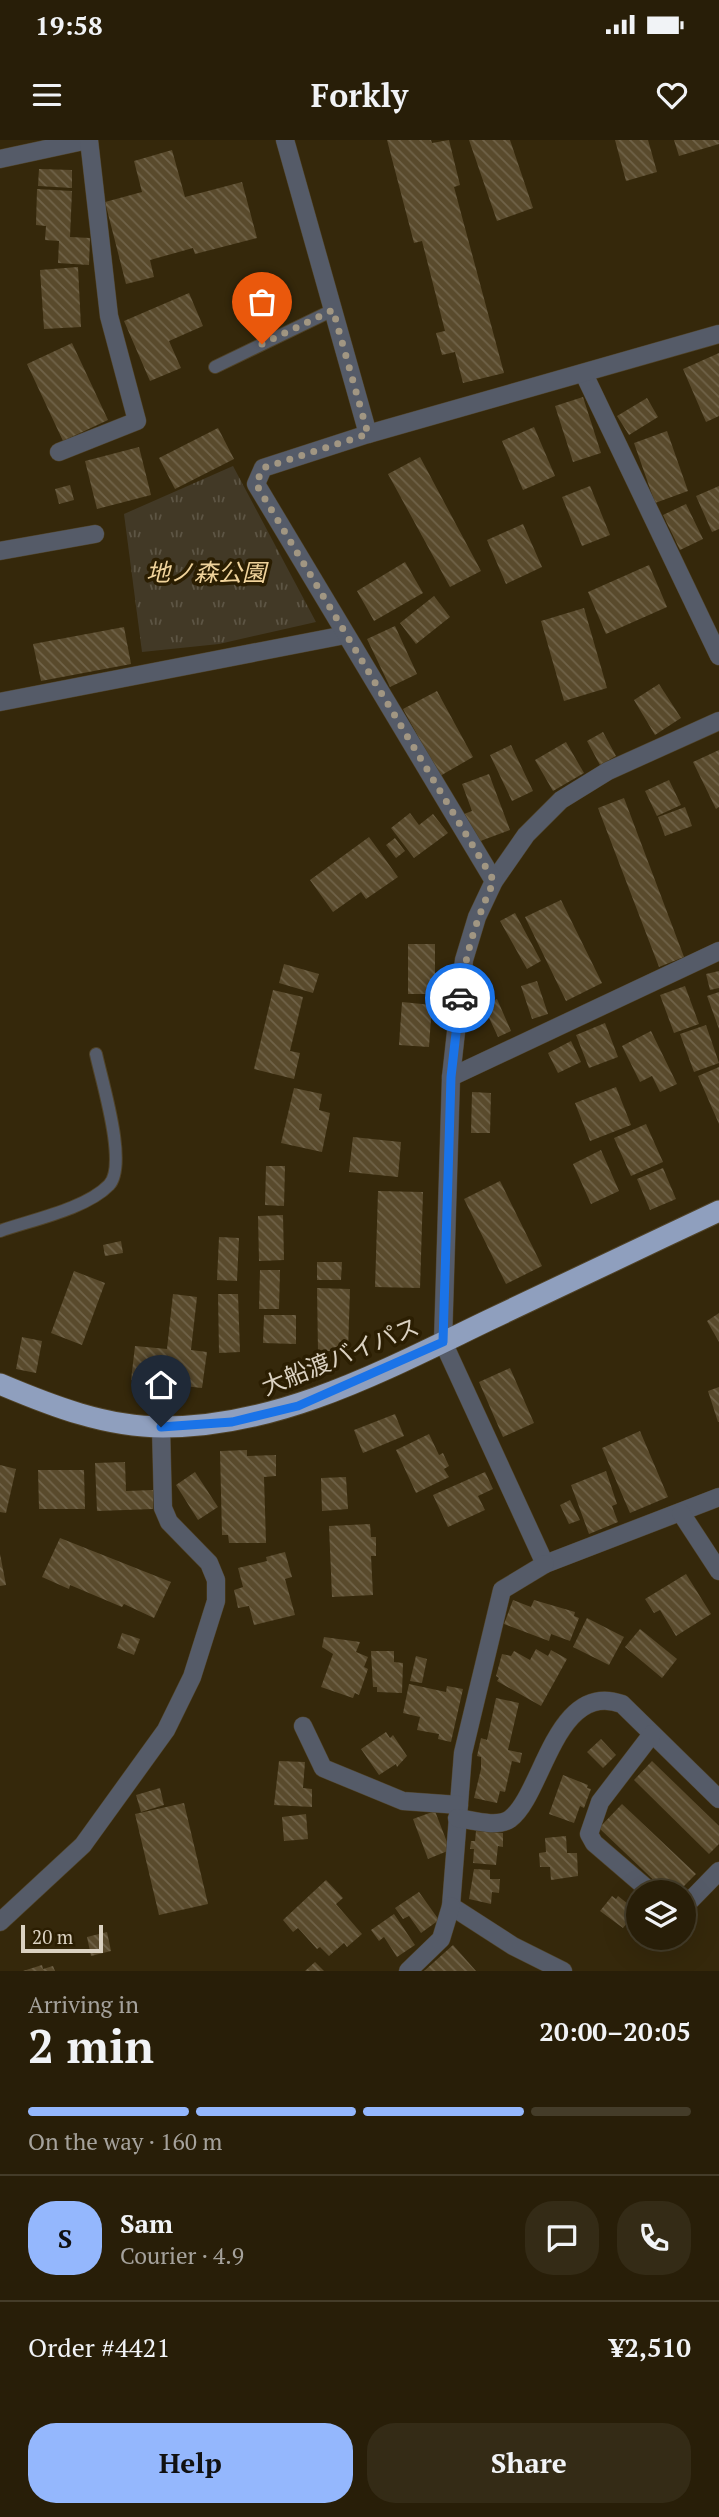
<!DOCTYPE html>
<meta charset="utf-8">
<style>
body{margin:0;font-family:"PT Serif","Noto Sans JP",serif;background:#342b16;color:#f1f3f6;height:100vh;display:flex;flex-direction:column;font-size:26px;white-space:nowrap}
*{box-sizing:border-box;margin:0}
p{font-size:23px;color:#a5a29c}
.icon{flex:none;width:38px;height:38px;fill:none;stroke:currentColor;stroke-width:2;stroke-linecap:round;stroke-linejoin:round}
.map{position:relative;height:1831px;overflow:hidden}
.drawer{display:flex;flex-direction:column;background:#281e08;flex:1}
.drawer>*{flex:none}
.tools{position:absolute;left:626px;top:1740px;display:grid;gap:14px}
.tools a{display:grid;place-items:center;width:70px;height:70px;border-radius:50%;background:#281e08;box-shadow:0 7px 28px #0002,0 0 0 2px #443c29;font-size:35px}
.scale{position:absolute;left:21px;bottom:18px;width:82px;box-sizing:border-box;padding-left:7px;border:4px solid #dbd2c2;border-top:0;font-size:19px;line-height:24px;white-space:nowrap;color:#dbd2c2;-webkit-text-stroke:5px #2b1e02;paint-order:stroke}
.pin{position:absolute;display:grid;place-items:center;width:60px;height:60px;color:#fff;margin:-72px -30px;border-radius:50% 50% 50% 0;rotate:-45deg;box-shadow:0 0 7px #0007}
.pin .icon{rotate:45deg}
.courier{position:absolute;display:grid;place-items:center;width:70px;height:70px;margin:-35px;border:5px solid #1a73e8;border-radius:50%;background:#fff;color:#222;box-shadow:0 2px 9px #0007}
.head em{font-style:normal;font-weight:700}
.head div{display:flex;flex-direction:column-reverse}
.head{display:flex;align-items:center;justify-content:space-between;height:119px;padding:0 28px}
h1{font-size:46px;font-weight:700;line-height:52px}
.bar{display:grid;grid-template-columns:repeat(4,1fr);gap:10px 7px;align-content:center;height:84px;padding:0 28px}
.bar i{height:9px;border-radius:5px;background:#443c29}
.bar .current{background:#94b7fd}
.bar p{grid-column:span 4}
.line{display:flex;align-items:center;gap:18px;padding:0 28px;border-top:2px solid #443c29}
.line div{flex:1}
.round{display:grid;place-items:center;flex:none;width:74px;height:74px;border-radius:28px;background:#342b16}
.cta{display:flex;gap:14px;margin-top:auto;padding:14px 28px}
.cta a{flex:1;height:80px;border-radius:28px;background:#94b7fd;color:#111;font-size:28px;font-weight:700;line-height:80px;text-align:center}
.cta a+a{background:#342b16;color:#f1f3f6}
.status{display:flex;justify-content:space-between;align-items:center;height:49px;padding:0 35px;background:#281e08;direction:ltr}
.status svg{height:19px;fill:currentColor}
header{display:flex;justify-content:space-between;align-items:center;height:91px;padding:0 28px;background:#281e08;font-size:32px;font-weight:700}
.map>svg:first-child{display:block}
</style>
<div class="status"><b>19:58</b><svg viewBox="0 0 49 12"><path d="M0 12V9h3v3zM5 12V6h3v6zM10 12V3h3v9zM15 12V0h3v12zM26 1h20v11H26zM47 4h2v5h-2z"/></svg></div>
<header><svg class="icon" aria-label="menu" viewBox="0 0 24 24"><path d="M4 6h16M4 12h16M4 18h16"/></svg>Forkly<svg class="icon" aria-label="heart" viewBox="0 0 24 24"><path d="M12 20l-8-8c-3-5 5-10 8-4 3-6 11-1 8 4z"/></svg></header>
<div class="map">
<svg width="719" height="1831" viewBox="0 0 719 1831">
<defs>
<pattern id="park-tufts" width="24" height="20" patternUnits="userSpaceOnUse" patternTransform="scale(1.75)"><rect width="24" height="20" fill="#423926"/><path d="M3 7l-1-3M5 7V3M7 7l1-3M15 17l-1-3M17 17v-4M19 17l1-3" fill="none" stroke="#5d5544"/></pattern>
<pattern id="building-back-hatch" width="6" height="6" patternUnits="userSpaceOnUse" patternTransform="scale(1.75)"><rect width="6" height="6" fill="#594a2c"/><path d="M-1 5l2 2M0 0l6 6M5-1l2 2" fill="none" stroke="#706349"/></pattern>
</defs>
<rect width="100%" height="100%" fill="#35280b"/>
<polygon fill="url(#park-tufts)" points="233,326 316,482 219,504 142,512 124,374"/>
<g fill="url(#building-back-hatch)">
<polygon points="387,0 431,0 432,3 449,0 460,45 454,47 504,233 463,243 455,212 442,215 436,193 445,191 422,101 414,103"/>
<polygon points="469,0 510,0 533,68 497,81"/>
<polygon points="615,0 648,0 657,32 626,41"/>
<polygon points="674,0 719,0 719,4 679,16"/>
<polygon points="172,10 185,57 242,42 257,98 195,114 193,108 150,120 154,137 126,144 105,62 142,52 134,21"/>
<polygon points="39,29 72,30 72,48 38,46"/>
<polygon points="37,49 72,51 70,97 90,98 89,125 58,123 59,101 45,100 46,86 36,85"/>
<polygon points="78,127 81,187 44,189 40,130"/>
<polygon points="189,153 203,186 169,201 181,228 150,241 124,181"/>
<polygon points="72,203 108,280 63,301 27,224"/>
<polygon points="719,213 719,276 706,282 683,229"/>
<polygon points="583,257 601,313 573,322 555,266"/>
<polygon points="647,258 658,277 629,295 617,276"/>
<polygon points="534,287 555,336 523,350 502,301"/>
<polygon points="218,288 234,319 175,349 159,318"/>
<polygon points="667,291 688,351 655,363 634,303"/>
<polygon points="139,307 151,355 97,369 85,321"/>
<polygon points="420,317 481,431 450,447 388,334"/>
<polygon points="70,345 74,360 59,364 55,349"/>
<polygon points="590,346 610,395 582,406 562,357"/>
<polygon points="719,346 719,389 712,392 696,356"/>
<polygon points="686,364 703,399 680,410 663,375"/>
<polygon points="523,384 542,427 506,444 487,400"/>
<polygon points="405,422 423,453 374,481 357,451"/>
<polygon points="649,425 667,467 606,494 588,452"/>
<polygon points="434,456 450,477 416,504 400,483"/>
<polygon points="584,468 607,548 564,561 541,481"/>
<polygon points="395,486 417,534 390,547 367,499"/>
<polygon points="124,487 131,524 41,541 33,504"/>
<polygon points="659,544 681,578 655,595 634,560"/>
<polygon points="437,551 473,617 440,636 403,569"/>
<polygon points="603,592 616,616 600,625 587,601"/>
<polygon points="566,602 584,633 553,651 535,620"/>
<polygon points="511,605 533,651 512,661 490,615"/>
<polygon points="719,610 719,667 716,669 693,622"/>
<polygon points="489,634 510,690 475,703 464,674 472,671 462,644"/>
<polygon points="669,640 681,665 657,676 645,651"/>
<polygon points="624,658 684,817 659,827 598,668"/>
<polygon points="685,667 692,686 665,696 658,677"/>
<polygon points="410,673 419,685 433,674 448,693 414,718 391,688"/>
<polygon points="369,697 398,737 366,759 361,752 333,772 310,740"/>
<polygon points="395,698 405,711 396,718 386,705"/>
<polygon points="561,760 602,843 566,861 525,777"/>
<polygon points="515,773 541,821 527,829 500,781"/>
<rect x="408" y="804" width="27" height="50"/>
<polygon points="284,824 319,834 313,853 279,843"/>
<polygon points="719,831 719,848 710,850 706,834"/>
<polygon points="537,841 548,874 532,879 521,846"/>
<polygon points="685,846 699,884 674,893 660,855"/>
<polygon points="273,850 303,857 290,911 300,913 294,939 254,929"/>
<polygon points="719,852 719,889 707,856"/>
<polygon points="497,859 511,891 498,897 483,865"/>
<polygon points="402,862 432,865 429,907 399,905"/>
<polygon points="605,883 618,917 589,928 576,895"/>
<polygon points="706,885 719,923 694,932 680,894"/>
<polygon points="651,891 677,944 660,952 652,936 640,942 622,906"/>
<polygon points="571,901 581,922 558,933 548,913"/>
<polygon points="719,927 719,984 698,936"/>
<polygon points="616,947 631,985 590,1001 575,963"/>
<polygon points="294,948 322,954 319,970 330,973 322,1012 281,1003"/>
<polygon points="472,952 491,953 490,993 471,993"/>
<polygon points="646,984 663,1022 631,1036 614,998"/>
<polygon points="353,997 401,1002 398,1037 349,1032"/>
<polygon points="601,1010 619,1051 591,1064 573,1024"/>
<polygon points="266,1026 285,1026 284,1066 265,1065"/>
<polygon points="663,1028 676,1059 650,1070 637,1039"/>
<polygon points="500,1041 542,1126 506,1144 464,1059"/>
<polygon points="378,1051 423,1052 420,1148 375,1147"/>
<polygon points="283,1075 284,1120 259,1121 258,1076"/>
<polygon points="219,1097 239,1098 237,1141 217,1140"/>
<polygon points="121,1101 123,1113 105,1116 103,1105"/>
<polygon points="317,1122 342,1122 341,1140 317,1140"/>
<polygon points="260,1130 280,1130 279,1169 259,1169"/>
<polygon points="74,1131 105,1143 82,1205 51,1193"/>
<polygon points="317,1148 350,1149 348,1211 318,1211"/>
<polygon points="173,1154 197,1157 191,1210 207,1212 202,1248 131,1240 135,1206 167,1209"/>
<polygon points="218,1154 238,1154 240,1212 219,1213"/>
<polygon points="719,1173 719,1202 707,1181"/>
<polygon points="264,1175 296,1175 296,1204 263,1203"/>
<polygon points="22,1197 42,1201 36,1233 16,1229"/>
<polygon points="510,1228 534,1283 503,1297 479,1242"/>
<polygon points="719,1247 719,1282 718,1282 708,1251"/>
<polygon points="395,1274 404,1296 363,1313 354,1290"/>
<polygon points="640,1291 668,1357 630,1373 602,1308"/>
<polygon points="429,1294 439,1315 443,1313 449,1326 444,1329 449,1337 416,1353 396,1310"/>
<polygon points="247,1310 247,1316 276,1315 276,1336 264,1337 266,1403 229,1403 228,1395 222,1395 220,1311"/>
<polygon points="125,1322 126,1351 153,1350 153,1369 97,1371 95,1323"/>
<polygon points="0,1325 16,1329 6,1373 0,1372"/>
<polygon points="38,1330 84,1330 85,1369 39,1369"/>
<polygon points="606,1331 617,1364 612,1366 618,1382 589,1394 571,1345"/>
<polygon points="195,1332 218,1367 198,1380 176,1345"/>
<polygon points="485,1332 493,1349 478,1356 485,1370 448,1387 433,1355"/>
<polygon points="346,1337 348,1369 322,1371 321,1338"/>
<polygon points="570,1360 580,1380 569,1384 560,1365"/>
<polygon points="370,1384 371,1397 376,1397 376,1416 371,1416 373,1455 332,1457 329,1386"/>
<polygon points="60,1398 171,1442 154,1478 124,1464 122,1467 70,1445 69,1449 42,1437"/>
<polygon points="285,1412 292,1437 285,1439 295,1475 254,1485 249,1466 238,1468 234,1450 243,1447 238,1428 267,1421 266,1417"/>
<polygon points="0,1414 6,1445 0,1446"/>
<polygon points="686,1434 711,1474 676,1496 660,1470 654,1473 645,1459"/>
<polygon points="513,1460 531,1467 534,1460 575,1472 574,1476 579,1478 570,1501 551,1494 549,1501 504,1484"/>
<polygon points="587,1478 624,1497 609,1525 573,1507"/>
<polygon points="640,1489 677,1519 662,1538 625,1507"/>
<polygon points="122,1493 140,1499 134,1515 117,1508"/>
<polygon points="324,1497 360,1502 356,1512 368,1517 364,1527 368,1529 359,1555 355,1553 353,1558 321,1547 333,1514 322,1507"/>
<polygon points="536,1509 548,1516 551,1510 567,1519 541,1566 497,1541 499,1538 496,1536 502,1514 511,1516 514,1511 530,1520"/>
<polygon points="371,1511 394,1511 394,1522 403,1523 402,1553 377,1552 377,1547 373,1547"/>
<polygon points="416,1516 427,1519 422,1543 410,1541"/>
<polygon points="409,1544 446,1552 447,1546 463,1549 451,1602 438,1599 439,1594 417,1590 420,1577 403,1573"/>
<polygon points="496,1558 519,1563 508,1610 522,1613 520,1623 512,1621 505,1652 500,1651 497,1663 474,1658 481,1629 481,1617 477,1616 481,1598 487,1600"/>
<polygon points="386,1592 390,1598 393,1595 407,1616 397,1627 396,1624 379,1635 361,1609"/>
<polygon points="601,1599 616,1615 603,1628 587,1612"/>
<polygon points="279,1621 305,1622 303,1648 312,1649 312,1667 274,1665"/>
<polygon points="652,1621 719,1686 719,1704 709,1714 634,1640"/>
<polygon points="563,1635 588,1645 587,1648 591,1649 584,1668 580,1666 574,1683 549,1674"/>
<polygon points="160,1648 164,1665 141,1672 136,1655"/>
<polygon points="184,1663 208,1764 159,1775 135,1674"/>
<polygon points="622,1664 696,1734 678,1752 666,1752 599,1688"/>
<polygon points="435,1671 450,1710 428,1719 413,1679"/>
<polygon points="306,1674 308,1699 284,1701 282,1677"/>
<polygon points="476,1691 503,1693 503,1707 498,1706 496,1725 473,1723 474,1709 470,1709 471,1701 475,1701"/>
<polygon points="566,1696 567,1713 577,1713 578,1736 551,1740 550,1727 540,1727 539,1713 546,1712 545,1698"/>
<polygon points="474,1729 490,1730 490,1739 500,1739 499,1753 492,1752 491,1764 469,1759"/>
<polygon points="326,1740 343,1758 336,1764 362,1794 347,1807 344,1803 329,1816 320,1807 317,1809 298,1788 293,1792 283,1780"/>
<polygon points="419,1752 439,1780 421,1793 409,1776 403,1779 395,1768"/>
<polygon points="612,1756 616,1759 618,1756 637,1771 623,1788 600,1771"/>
<polygon points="394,1774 415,1805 397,1817 384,1797 379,1801 371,1790"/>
<polygon points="107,1792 111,1811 91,1816 87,1797"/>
<polygon points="453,1805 476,1831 424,1831"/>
<polygon points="315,1822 324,1831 305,1831"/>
<polygon points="42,1825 43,1829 53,1826 55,1831 23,1831"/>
</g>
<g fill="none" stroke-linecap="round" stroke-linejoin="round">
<defs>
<g id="lane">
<polyline points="215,227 333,170"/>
<path d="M 0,1091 C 31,1080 86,1069 109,1045 C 128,1025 102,942 96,914"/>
</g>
<g id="street">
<polyline points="285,0 368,294"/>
<polyline points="0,19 88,0"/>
<polyline points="584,234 719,516"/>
<polyline points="59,312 137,281 109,176 89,0"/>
<polyline points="0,411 95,394"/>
<polyline points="0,562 345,495"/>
<polyline points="719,581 608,631 561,660 526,695 494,741 477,777 464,820 451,937 443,1202 545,1424 719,1357"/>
<polyline points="494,741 256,344 263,328 368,294 719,194"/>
<polyline points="451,937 719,811"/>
<polyline points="681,1373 719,1431"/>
<polyline points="545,1424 502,1450 463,1613 451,1766 513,1806 563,1831"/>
<polyline points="303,1586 323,1628 403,1661 459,1665"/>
<path d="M 457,1678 C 472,1680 497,1688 510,1679 C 543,1655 555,1540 622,1564 L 719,1659"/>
<polyline points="651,1752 594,1703 589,1694 600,1662 652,1594"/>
<polyline points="684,1767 719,1731"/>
<polyline points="0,1782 83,1705 166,1590 192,1537 216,1461 216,1440 209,1423 169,1382 163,1368 161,1287"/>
<polyline points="408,1831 441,1799 451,1766"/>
</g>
<path id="highway" d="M 0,1244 C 52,1266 106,1287 163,1287 C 280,1287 385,1230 489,1180 C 565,1144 642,1107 719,1071"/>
</defs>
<use href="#lane" stroke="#504328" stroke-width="14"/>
<use href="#street" stroke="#504328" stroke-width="19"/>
<use href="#highway" stroke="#504328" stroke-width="23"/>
<use href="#lane" stroke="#555b68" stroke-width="12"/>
<use href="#street" stroke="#555b68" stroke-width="18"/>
<use href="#highway" stroke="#8f9fbe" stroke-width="21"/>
</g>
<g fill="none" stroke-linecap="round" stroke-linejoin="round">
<path stroke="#a19682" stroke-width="7" stroke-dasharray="0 12.6" d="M 262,204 L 333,170 L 368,294 L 263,328 L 256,344 L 494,741 C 476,779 465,815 460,858"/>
<polyline stroke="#1a73e8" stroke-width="9" points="161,1287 232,1282 298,1266 443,1202 451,937 460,858"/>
</g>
<g text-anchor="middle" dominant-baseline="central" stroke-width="7" stroke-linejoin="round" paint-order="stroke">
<g font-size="24" font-style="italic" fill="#f0d39b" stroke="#2b1e02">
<text x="206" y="432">地ノ森公園</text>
</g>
<g font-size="24" fill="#dbd2c2" stroke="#2b1e02">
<text transform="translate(340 1216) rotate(-22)">大船渡バイパス</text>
</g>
</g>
</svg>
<div class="tools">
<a><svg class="icon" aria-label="layers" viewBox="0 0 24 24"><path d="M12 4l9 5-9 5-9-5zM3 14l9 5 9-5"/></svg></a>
</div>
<div class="scale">20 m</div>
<div class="pin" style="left:262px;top:204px;background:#ea580c"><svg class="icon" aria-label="bag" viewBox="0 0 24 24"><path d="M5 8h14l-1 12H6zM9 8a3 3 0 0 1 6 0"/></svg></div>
<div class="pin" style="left:161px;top:1287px;background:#1f2937"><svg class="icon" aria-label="home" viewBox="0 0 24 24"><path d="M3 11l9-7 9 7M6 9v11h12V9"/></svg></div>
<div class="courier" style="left:460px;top:858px"><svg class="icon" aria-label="car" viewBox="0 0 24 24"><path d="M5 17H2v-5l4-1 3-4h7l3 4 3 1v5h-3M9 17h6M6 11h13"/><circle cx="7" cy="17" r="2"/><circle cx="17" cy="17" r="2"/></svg></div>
</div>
<section class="drawer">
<div class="head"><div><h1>2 min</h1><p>Arriving in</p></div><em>20:00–20:05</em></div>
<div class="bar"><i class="current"></i><i class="current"></i><i class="current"></i><i></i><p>On the way · 160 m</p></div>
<div class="line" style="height:126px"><b class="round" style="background:#94b7fd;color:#111">S</b><div><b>Sam</b><p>Courier · 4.9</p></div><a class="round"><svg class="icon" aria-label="chat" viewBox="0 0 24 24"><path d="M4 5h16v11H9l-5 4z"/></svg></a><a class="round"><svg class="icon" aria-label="phone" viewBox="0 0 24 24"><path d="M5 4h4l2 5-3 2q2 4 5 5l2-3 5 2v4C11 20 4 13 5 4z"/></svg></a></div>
<div class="line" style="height:91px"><div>Order #4421</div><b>¥2,510</b></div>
<div class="cta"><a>Help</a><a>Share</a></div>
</section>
